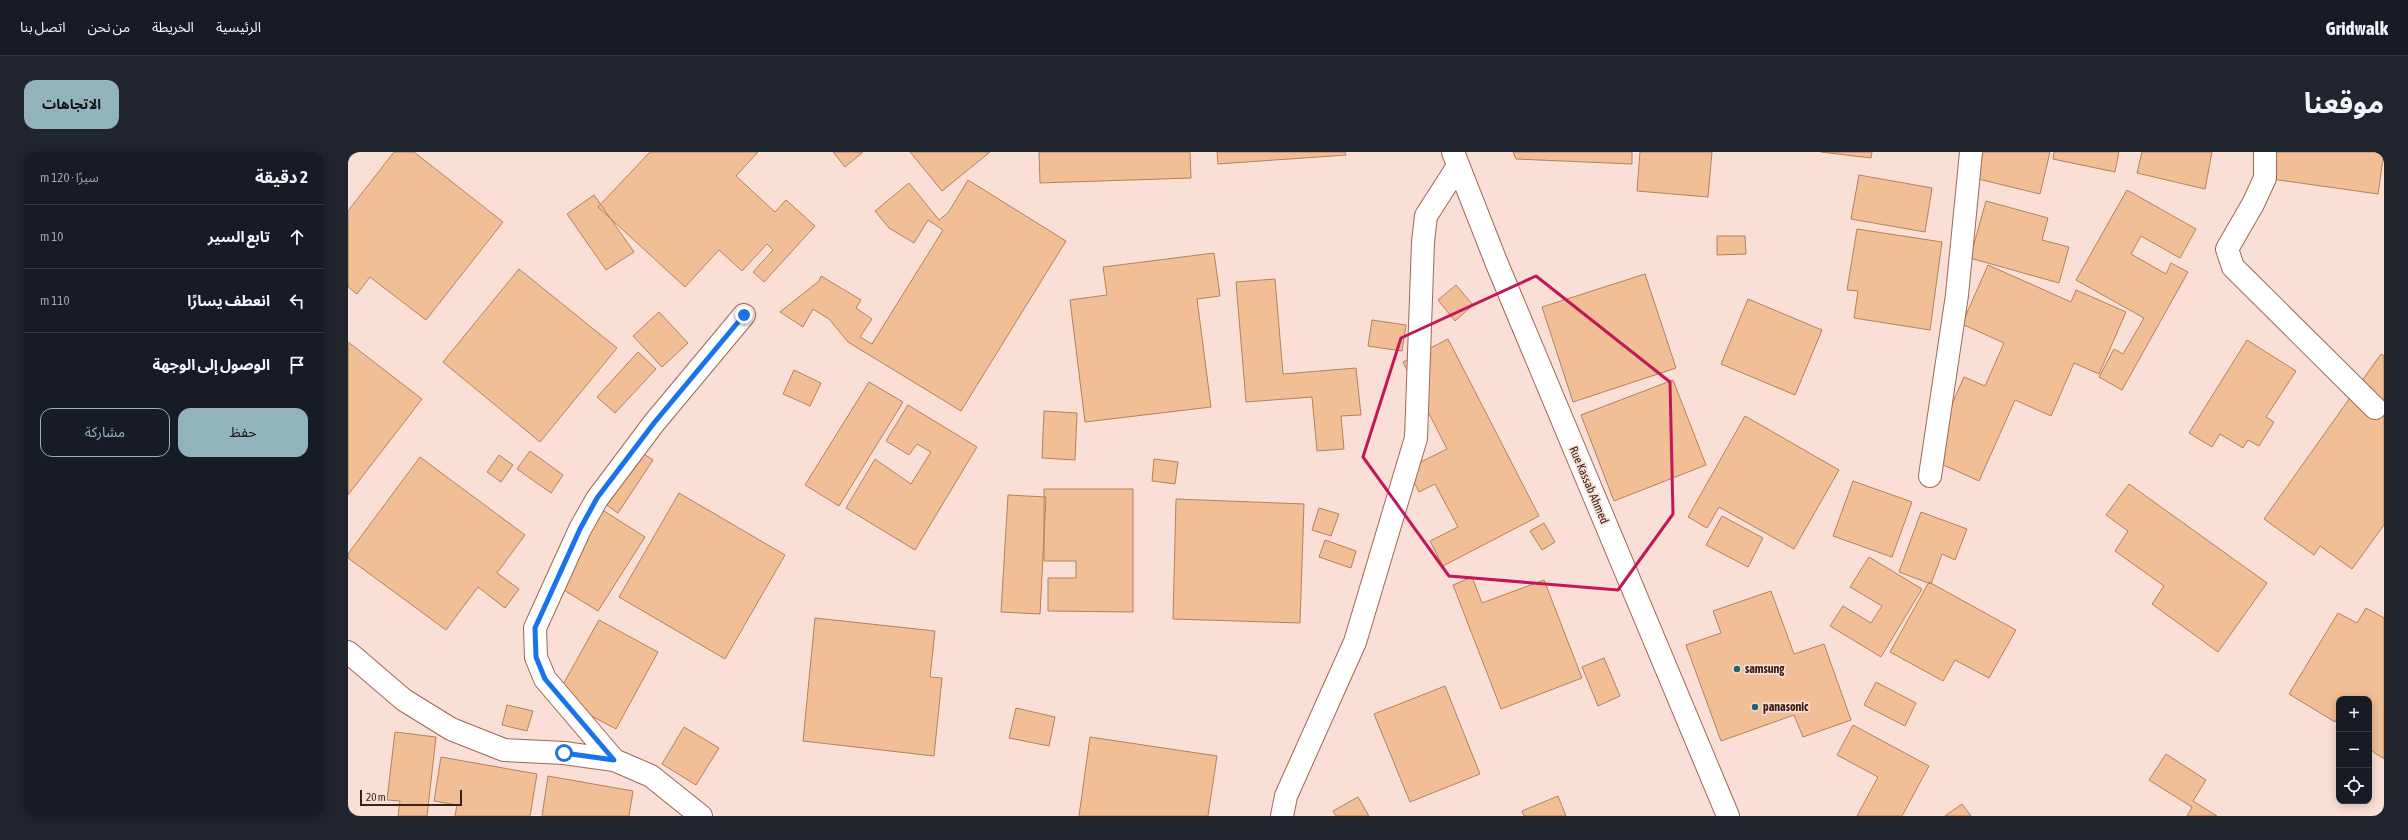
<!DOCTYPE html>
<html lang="ar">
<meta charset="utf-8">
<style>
:root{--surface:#171b24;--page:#20242c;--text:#f1f3f6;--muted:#9ea1a6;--line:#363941;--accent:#92b2bc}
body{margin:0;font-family:"Asap Condensed","Noto Sans Arabic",sans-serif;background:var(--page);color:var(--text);direction:rtl}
.controls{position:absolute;right:12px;bottom:12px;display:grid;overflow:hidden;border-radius:8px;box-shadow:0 2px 10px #0003}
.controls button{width:36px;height:36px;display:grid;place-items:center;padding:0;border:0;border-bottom:1px solid var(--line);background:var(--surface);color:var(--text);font:20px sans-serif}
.scale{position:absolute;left:12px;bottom:10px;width:102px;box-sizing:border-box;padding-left:4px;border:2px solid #392119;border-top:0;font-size:11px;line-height:14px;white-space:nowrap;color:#392119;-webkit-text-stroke:3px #fadfd6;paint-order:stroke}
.stop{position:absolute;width:12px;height:12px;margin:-9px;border:3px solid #1a73e8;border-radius:50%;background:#fff}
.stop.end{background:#1a73e8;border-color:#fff;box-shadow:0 1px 4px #0008}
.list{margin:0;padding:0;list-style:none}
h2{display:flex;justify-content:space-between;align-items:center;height:52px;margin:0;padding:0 16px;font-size:17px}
h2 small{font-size:13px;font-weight:400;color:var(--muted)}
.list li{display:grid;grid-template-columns:26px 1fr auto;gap:12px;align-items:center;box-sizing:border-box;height:64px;padding:0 16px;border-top:1px solid var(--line)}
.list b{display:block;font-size:15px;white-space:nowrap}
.list em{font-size:13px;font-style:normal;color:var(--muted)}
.actions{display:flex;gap:8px;padding:12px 16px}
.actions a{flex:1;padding:9px 0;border:1px solid var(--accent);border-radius:12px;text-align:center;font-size:14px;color:var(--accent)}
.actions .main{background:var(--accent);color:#111}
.icon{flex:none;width:22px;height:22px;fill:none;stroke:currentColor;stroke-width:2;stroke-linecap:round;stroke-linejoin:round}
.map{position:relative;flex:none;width:2036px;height:664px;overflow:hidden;direction:ltr;border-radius:12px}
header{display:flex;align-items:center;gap:24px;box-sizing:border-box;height:56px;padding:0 20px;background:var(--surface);border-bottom:1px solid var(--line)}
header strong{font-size:19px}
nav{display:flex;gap:22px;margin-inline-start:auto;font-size:14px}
.intro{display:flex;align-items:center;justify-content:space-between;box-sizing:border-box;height:96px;padding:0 24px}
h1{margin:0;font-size:28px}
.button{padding:10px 18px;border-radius:12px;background:var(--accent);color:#111;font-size:14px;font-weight:700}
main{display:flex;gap:24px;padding:0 24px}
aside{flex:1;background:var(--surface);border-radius:12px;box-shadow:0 2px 10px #0003}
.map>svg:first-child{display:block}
.building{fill:#f1be96;stroke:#b1825c}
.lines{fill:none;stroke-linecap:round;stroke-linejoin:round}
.minor-casing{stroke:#a06754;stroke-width:24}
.tertiary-casing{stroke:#a06754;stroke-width:24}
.minor{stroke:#fff;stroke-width:22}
.tertiary{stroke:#fff;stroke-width:22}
.route{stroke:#1a73e8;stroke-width:5}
.marked{fill:none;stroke:#c2185b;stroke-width:3;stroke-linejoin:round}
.poi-dot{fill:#1f6375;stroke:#fadfd6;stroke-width:1.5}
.labels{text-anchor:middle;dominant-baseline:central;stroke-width:3.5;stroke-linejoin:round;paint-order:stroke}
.street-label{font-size:12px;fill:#392119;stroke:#fadfd6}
.poi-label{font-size:12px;font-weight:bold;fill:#392119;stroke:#fadfd6;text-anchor:start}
</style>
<header>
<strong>Gridwalk</strong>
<nav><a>الرئيسية</a><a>الخريطة</a><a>من نحن</a><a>اتصل بنا</a></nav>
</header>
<div class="intro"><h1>موقعنا</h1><a class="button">الاتجاهات</a></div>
<main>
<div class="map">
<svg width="2036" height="664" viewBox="0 0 2036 664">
<rect width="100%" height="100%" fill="#fadfd6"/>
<path class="building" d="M46,0H66L155,70L78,168L22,125L9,142L0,135V59Z
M302,0H410L388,24L427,60L438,48L467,74L416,130L405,120L425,98L419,92L394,119L371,98L337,135L250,55Z
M485,0H515L497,15Z
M562,0H642L594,39Z
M691,0H842L843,26L692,31Z
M869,0H997L998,3L870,12Z
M1165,0H1284V12L1168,7Z
M1292,0H1364L1360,45L1289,39Z
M1473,0H1524L1523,6Z
M1624,0H1702L1692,42L1618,24Z
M1706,0H1771L1767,20L1705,7Z
M1794,0H1864L1857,37L1789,21Z
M1921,0H2036L2030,42L1917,26Z
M1511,23L1584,36L1577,80L1503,67Z
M620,28L718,89L613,259L500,190L481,167L465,157L455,175L432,160L471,129L473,124L513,148L508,156L524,167L512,185L524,192L595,78L580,68L566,91L541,76L527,59L561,31L591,68L600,61Z
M1779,38L1848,77L1832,106L1793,84L1783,102L1818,122L1823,111L1840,120L1774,238L1751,225L1766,197L1775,202L1796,166L1728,128Z
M246,43L286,100L258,118L219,62Z
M1638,49L1700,66L1694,88L1721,95L1711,131L1622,106Z
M1509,77L1594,90L1582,178L1506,166L1510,139L1499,138Z
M1369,84H1397L1398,102L1369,103Z
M866,101L872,144L849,147L863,255L737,270L722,148L759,143L755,115Z
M1640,113L1723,150L1728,138L1778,160L1751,222L1726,211L1703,264L1667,248L1631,329L1580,306L1616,225L1637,234L1656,191L1614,172Z
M171,117L269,196L192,290L95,210Z
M1297,122L1328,216L1225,250L1194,155Z
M927,127L935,222L1008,216L1013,263L993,264L996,297L969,299L964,245L898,250L888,130Z
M1108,133L1125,153L1107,169L1090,148Z
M1400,147L1474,178L1447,243L1373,212Z
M311,160L340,191L314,215L285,184Z
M1024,168L1058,173L1054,199L1020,194Z
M1100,187L1191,364L1095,414L1082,389L1110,375L1087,332L1071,340L1059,317L1099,297L1055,210Z
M1899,188L1948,219L1918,265L1926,270L1911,294L1900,288L1895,296L1872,282L1864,295L1841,281Z
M0,190L74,247L0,343Z
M290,200L308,217L267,261L249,245Z
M2033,202L2036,204V373L2004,417L1972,394L1966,403L1916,367Z
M446,218L473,231L462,254L435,242Z
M1325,228L1358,313L1266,349L1233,263Z
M521,230L555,250L491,354L457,333Z
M560,253L629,295L567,398L498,356L527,307L563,332L583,300L569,292L561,303L538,289Z
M696,259L729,261L727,308L694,306Z
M1397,264L1491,318L1446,397L1371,355L1359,376L1340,365Z
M285,295L305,308L270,361L250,347Z
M182,299L215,323L203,341L169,317Z
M151,303L165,313L153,330L139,320Z
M72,305L177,383L149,421L171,437L157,456L130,435L98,478L0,406V402Z
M806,307L830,310L827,332L804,329Z
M1505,329L1564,350L1544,405L1485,384Z
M1781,332L1919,431L1870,500L1804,452L1816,434L1767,399L1780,379L1758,363Z
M696,337H785V460L700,459V426H728V409H696Z
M331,341L437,403L377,507L271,445Z
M660,343L698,345L692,462L653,460Z
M828,347L956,352L952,471L825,467Z
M245,352L297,385L250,459L198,427Z
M971,356L991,362L983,384L964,378Z
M1573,360L1619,377L1607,408L1594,402L1583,432L1551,420Z
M1374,364L1415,386L1400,415L1358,393Z
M1196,371L1207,390L1194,398L1182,379Z
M977,388L1008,399L1003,416L971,405Z
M1521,405L1574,437L1533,505L1482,474L1495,454L1523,471L1534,454L1502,435Z
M1124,425L1134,451L1196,428L1234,526L1153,557L1105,433Z
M1581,430L1668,478L1641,526L1607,508L1595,529L1542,500Z
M1423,439L1446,502L1476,492L1503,568L1455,585L1446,563L1373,589L1338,493L1373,481L1365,459Z
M2018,456L2036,466V607L2021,597V547H1991V563L1987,570L1941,542L1990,461L2009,471Z
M467,466L587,479L582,525L594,526L586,604L455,589Z
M251,468L310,500L268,577L208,545Z
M1256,506L1272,544L1250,554L1234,515Z
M1528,530L1568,551L1557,574L1516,553Z
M1097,534L1132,622L1062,650L1026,562Z
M159,553L185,559L179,579L154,573Z
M668,556L707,565L701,594L661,586Z
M1505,573L1581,614L1554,664H1509L1530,625L1489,603Z
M336,575L371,596L348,633L314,612Z
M47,580L88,585L79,664H50L52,649L39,648Z
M742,585L869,604L860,664H731Z
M1818,602L1858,628L1845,649L1869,664H1839L1844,655L1801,628Z
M93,605L189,622L182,664H107L109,653L86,649Z
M200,624L285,639L281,664H194Z
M1210,644L1218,664H1176L1174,659Z
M1010,645L1021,664H988L985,659Z
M1614,652L1623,664H1597Z"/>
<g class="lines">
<g class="minor-casing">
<path id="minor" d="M1917,0V26L1905,52L1879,97L1885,115L2027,256
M1582,324L1609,143L1623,0
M0,500L56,548L103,577L156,598L216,601L266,608L303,624L353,664
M266,608L197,527L188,505L187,476L232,377L249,347L306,271L396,163
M934,664L938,644L1007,490L1068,286L1075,90L1078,64L1110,14"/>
</g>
<g class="tertiary-casing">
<path id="tertiary" d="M1105,0L1149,112L1380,664"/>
</g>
<use href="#minor" class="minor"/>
<use href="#tertiary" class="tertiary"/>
</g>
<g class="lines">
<path class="route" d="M216,601L266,608L197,527L188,505L187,476L232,377L249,346L306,271L396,163"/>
</g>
<path class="marked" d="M1188,124L1322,230L1325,362L1270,438L1101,424L1015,305L1053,186Z"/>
<g class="poi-dot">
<circle cx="1389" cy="517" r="4"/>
<circle cx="1407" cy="555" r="4"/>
</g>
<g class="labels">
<g class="street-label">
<text transform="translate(1241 333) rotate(67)">Rue Kassab Ahmed</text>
</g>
<g class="poi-label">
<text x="1397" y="517">samsung</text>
<text x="1415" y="555">panasonic</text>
</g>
</g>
</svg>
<div class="controls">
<button>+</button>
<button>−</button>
<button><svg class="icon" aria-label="locate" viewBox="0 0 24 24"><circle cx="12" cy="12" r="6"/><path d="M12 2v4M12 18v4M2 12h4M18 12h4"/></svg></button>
</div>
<div class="scale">20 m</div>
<div class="stop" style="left:216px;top:601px"></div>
<div class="stop end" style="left:396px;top:163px"></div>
</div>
<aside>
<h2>2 دقيقة<small>سيرًا · 120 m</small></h2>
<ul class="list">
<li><svg class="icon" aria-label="ahead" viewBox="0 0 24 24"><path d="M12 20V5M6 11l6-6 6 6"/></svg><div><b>تابع السير</b></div><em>10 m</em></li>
<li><svg class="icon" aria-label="left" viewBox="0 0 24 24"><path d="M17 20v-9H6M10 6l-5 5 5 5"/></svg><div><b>انعطف يسارًا</b></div><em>110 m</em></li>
<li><svg class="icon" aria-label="arrive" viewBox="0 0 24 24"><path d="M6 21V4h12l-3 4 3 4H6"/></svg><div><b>الوصول إلى الوجهة</b></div></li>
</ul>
<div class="actions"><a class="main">حفظ</a><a>مشاركة</a></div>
</aside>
</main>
